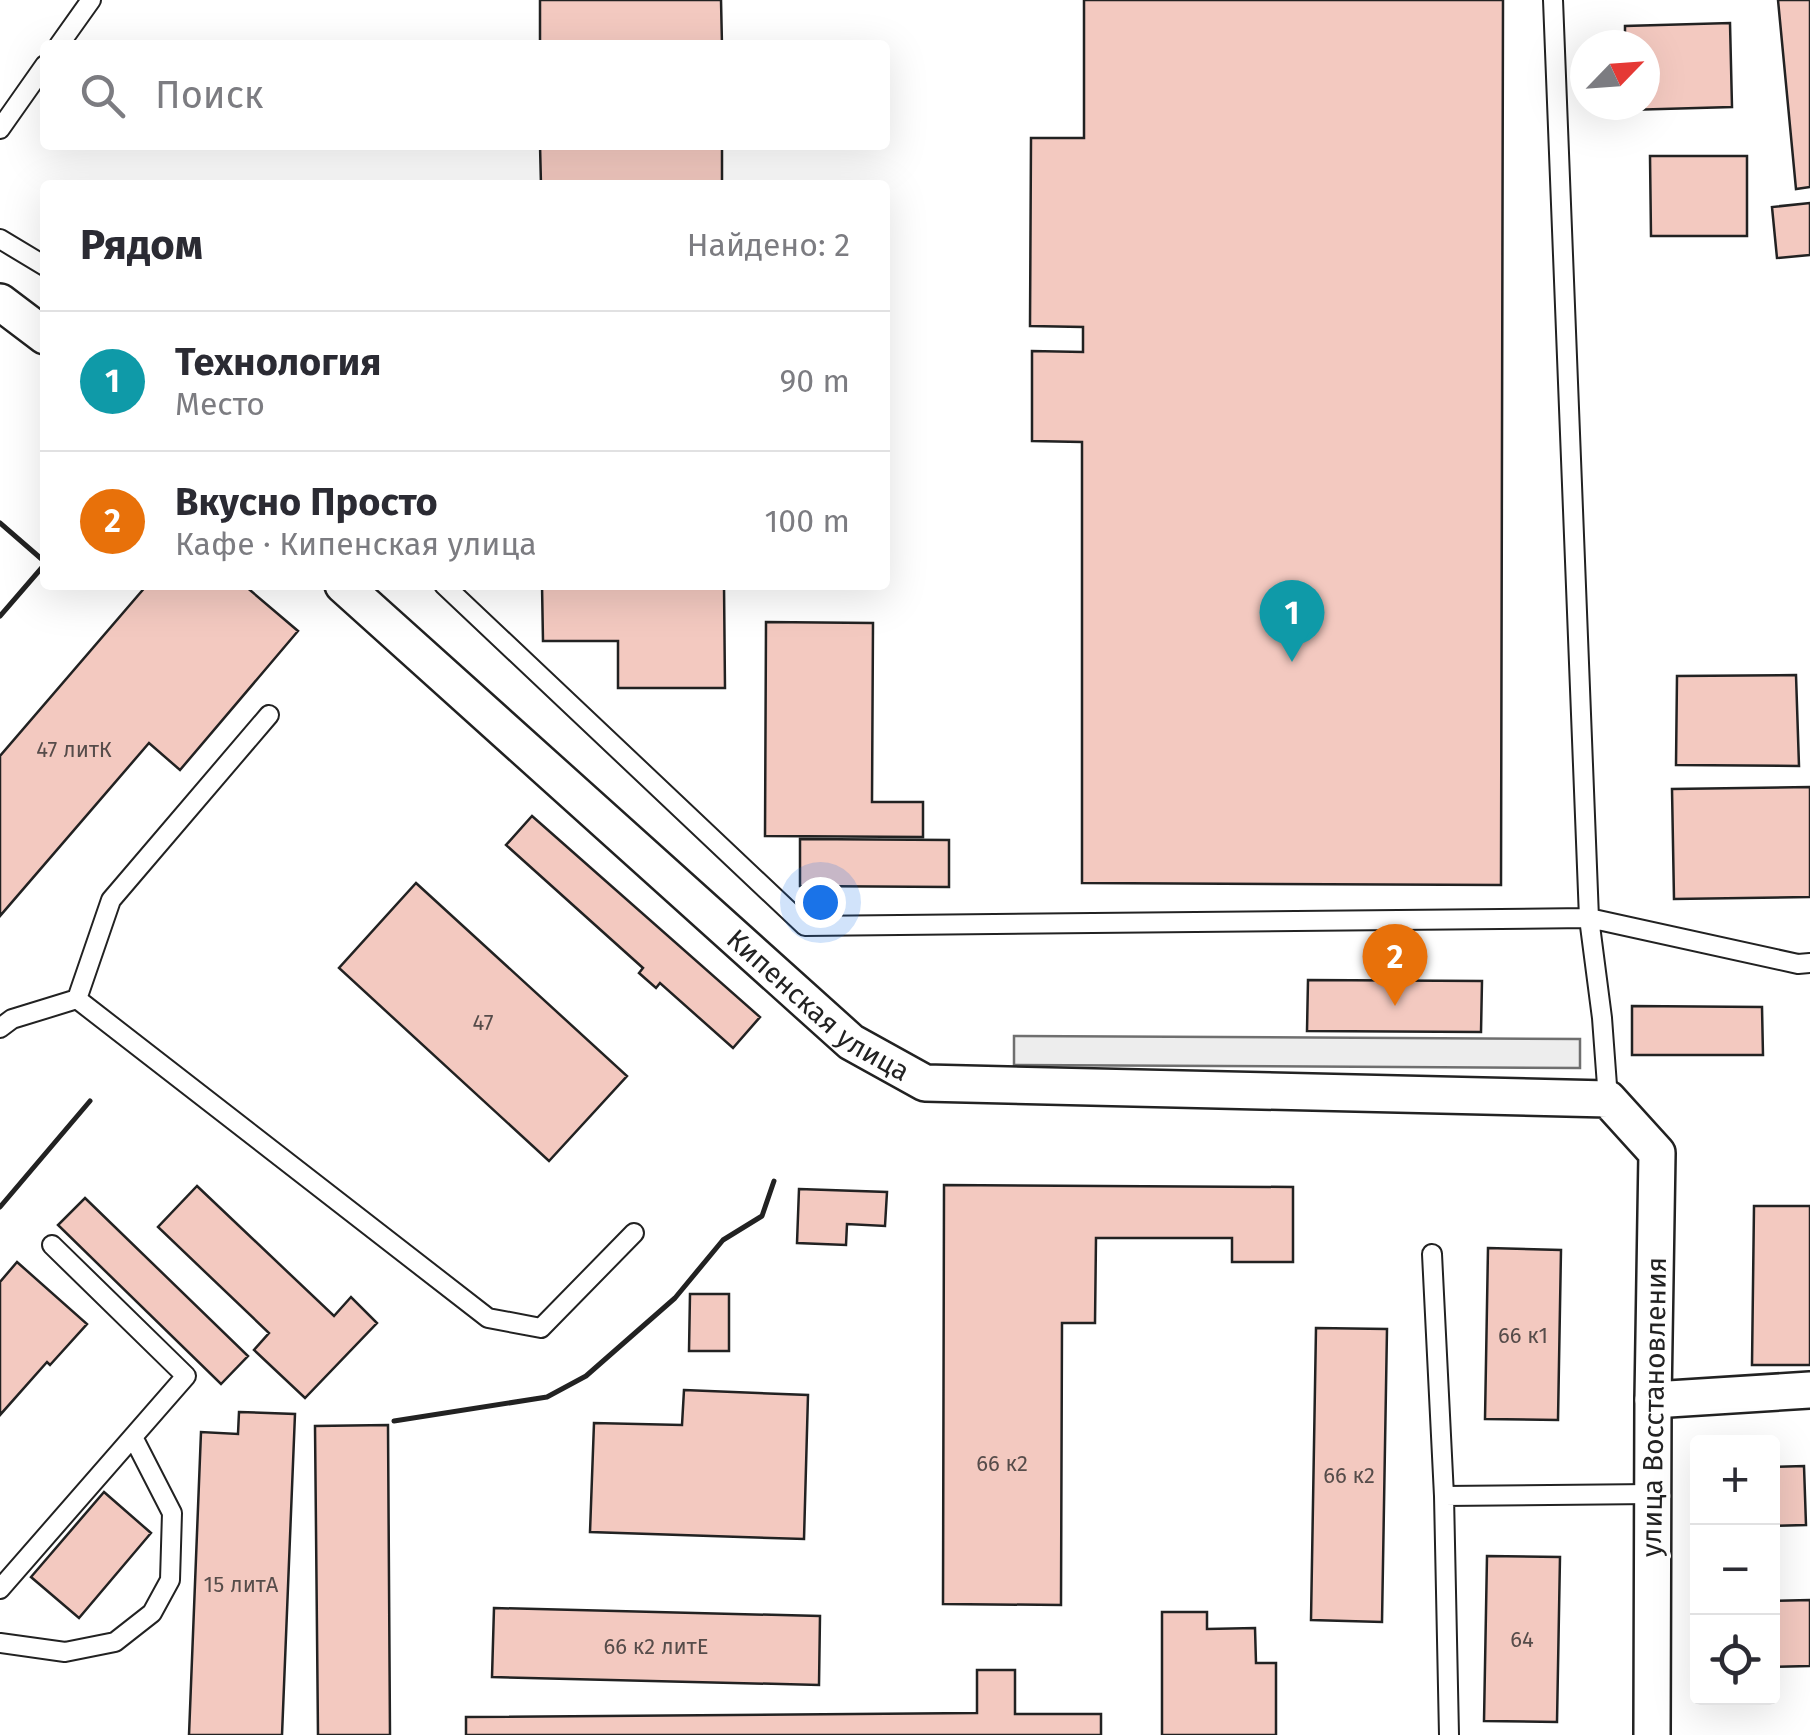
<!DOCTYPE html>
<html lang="ru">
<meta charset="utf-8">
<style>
:root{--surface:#fff;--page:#f7f7f7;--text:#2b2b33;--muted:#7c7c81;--line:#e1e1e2;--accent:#7c3aed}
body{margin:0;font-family:"Fira Sans",sans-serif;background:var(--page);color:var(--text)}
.controls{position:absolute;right:30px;bottom:30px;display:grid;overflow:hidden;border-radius:10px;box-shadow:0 10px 40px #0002}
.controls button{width:90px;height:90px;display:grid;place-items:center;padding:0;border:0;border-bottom:2px solid var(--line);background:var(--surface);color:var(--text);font:50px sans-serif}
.compass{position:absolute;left:1570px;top:30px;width:90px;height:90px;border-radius:50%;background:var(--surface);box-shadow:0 10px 40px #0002;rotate:65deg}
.you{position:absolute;left:820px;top:902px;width:35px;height:35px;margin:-25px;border:8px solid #fff;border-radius:50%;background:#1a73e8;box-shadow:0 0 0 15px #1a73e833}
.badge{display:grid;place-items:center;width:65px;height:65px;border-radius:50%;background:var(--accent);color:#fff;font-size:32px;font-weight:700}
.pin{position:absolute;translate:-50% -82px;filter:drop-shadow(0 2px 5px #0008)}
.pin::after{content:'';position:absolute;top:52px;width:35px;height:30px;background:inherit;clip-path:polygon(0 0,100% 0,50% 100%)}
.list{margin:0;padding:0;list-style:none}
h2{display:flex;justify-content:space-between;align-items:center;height:130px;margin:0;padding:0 40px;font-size:42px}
h2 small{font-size:32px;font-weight:400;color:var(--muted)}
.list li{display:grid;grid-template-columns:65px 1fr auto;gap:30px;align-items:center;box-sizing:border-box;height:140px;padding:0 40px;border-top:2px solid var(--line)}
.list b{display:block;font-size:38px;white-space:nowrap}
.list p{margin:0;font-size:32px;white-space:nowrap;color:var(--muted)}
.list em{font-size:32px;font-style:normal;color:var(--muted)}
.icon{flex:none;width:55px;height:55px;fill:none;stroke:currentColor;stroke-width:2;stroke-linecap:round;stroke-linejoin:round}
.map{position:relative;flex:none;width:1810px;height:1735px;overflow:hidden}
.search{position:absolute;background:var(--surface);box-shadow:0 10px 40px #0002;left:40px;top:40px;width:850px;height:110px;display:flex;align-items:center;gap:25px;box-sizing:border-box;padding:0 35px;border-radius:10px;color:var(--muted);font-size:38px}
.panel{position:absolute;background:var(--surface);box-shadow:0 10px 40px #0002;left:40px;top:180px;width:850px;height:410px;border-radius:10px}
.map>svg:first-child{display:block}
.parking{fill:#ededed;stroke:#6f6f6f;stroke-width:2.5}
.building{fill:#f3c9c0;stroke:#222;stroke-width:2.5}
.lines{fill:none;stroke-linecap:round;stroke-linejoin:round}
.service-casing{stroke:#222;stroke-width:22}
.minor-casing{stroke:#222;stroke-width:40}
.service{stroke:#fff;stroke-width:18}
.minor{stroke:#fff;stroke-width:35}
.wall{stroke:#222;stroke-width:5}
.labels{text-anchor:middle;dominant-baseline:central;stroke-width:8;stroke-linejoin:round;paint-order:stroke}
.number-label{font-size:22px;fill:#564c4a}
.street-label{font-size:28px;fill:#222;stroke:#fff}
</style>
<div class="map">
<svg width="1810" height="1735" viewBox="0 0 1810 1735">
<rect width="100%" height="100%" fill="#fff"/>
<path class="parking" d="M1014,1036L1580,1039V1068L1014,1065Z"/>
<path class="building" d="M540,0H721L722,45H540Z
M1084,0H1503L1501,885L1082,883V442L1032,441V351L1083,352V327L1030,326L1031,138H1084Z
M1778,0H1810V187L1796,189Z
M1730,23L1732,107L1627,110V105H1645V45H1625V26Z
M540,145H722V185H541Z
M1650,156H1747V236H1651Z
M1810,203V255L1777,258L1772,207Z
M147,585H244L298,631L180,770L149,743L0,916V756Z
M542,585H724L725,688H618V641H543Z
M766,622L873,623L872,802H923V837L765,836Z
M1796,675L1799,766L1676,765L1677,676Z
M1810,787V897L1674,899L1672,789Z
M532,816L760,1017L733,1048L660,983L656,988L639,973L643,968L506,845Z
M800,839L949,840V887L800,886Z
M416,883L627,1076L549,1161L339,968Z
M1308,980L1482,981L1481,1032L1307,1031Z
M1632,1006L1762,1007L1763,1055H1632Z
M944,1185L1293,1187V1262H1232V1238H1096L1095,1323H1062L1061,1605L943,1604Z
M197,1186L334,1316L351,1297L377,1323L305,1398L254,1350L269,1333L158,1227Z
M799,1189L887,1192L885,1226L847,1224L846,1245L797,1243Z
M85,1198L248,1356L221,1384L58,1225Z
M1754,1206H1810V1365H1752Z
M1488,1248L1561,1250L1558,1420L1485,1419Z
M17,1262L87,1324L50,1365L47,1362L0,1415V1282Z
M690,1294H729V1351H689Z
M1316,1328L1387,1329L1382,1622L1311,1620Z
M684,1390L808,1395L804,1539L590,1532L594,1423L682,1425Z
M239,1412L295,1414L282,1735H189L201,1432L238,1434Z
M388,1425L390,1735H318L315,1426Z
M1804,1466L1806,1525L1772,1526V1467Z
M104,1492L151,1533L79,1618L31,1577Z
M1487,1556L1560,1557L1557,1722L1484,1721Z
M1810,1600V1666L1772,1667V1601Z
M494,1608L820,1616L819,1685L492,1677Z
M1162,1612H1207V1629L1255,1628L1256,1663H1276V1735H1162Z
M977,1670H1015V1714H1101V1735H466V1717L977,1713Z"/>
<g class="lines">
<g class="service-casing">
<path id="service" d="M1553,0L1589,918L1602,1018L1608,1099
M59,45L91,0
M0,129L45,65
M0,239L45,266
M444,585L805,926L1589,918L1798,964L1810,963
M77,999L111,900L269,715
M0,1028L12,1019L77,999L488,1318L541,1328L634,1233
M1432,1254L1444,1496
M0,1589L186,1376L52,1245
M0,1643L65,1652L115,1642L152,1613L170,1580L172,1513L133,1437
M1449,1735L1444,1496L1652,1494"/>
</g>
<g class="minor-casing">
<g id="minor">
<path d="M0,302L45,336"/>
<path id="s1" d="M343,585L851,1042L925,1083L1608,1099L1657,1153L1653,1400L1652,1735"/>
<path d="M1653,1400L1810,1390"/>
</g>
</g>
<use href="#service" class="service"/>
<use href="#minor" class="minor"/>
<path class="wall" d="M0,523L45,562
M0,616L45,564
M0,1207L90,1101
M394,1421L547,1397L586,1376L675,1298L723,1240L762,1216L774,1181"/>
</g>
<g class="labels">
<g class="number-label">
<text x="74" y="749">47 литК</text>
<text x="483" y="1022">47</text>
<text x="1523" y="1335">66 к1</text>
<text x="1002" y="1463">66 к2</text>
<text x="1349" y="1475">66 к2</text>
<text x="241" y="1584">15 литА</text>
<text x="1522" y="1639">64</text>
<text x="656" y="1646">66 к2 литЕ</text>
</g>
<g class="street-label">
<text stroke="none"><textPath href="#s1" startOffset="635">Кипенская улица</textPath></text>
<text transform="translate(1654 1407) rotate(-89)">улица Восстановления</text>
</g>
</g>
</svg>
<div class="controls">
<button>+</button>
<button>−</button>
<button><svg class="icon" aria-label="locate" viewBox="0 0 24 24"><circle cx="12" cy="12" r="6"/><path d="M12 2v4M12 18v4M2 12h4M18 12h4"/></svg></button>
</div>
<svg class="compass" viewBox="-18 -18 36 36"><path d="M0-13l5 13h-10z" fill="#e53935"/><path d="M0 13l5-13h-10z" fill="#7c7c81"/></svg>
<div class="you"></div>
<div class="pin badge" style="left:1292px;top:662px;background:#0f9aa8">1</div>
<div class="pin badge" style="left:1395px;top:1006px;background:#e8710a">2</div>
<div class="search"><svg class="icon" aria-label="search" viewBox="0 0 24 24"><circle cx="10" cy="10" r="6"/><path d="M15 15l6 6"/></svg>Поиск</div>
<section class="panel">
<h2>Рядом<small>Найдено: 2</small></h2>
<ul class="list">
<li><span class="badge" style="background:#0f9aa8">1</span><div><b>Технология</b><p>Место</p></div><em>90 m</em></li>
<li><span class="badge" style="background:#e8710a">2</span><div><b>Вкусно Просто</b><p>Кафе · Кипенская улица</p></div><em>100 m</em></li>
</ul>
</section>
</div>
